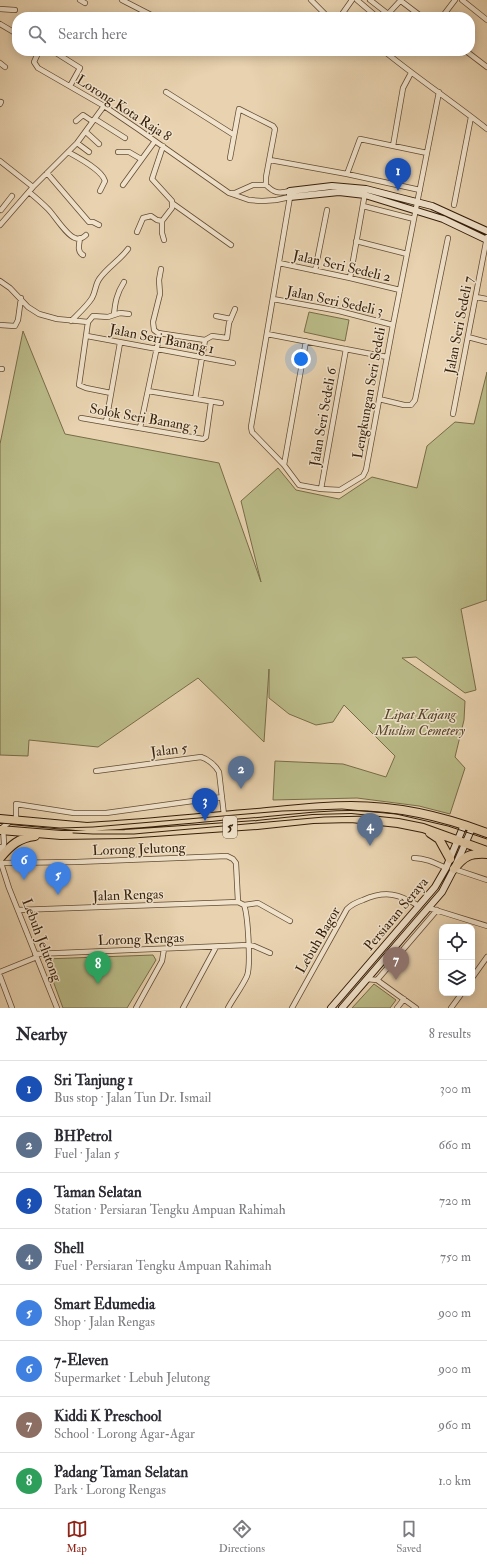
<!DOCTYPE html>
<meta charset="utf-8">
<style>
:root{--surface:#fff;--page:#f2f2f3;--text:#2b2b33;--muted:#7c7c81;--line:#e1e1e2;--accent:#8f2418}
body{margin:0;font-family:"IM FELL Double Pica",serif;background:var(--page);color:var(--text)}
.controls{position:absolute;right:12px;bottom:12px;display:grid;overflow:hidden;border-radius:8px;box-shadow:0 2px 10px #0003}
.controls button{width:36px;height:36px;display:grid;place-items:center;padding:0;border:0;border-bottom:1px solid var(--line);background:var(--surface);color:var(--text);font:20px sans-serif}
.you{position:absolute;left:301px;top:359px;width:14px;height:14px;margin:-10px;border:3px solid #fff;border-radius:50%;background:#1a73e8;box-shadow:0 0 0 6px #1a73e833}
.badge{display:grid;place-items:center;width:26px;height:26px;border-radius:50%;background:var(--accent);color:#fff;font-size:13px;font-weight:700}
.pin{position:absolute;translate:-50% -33px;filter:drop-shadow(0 1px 2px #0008)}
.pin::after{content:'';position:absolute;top:21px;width:14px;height:12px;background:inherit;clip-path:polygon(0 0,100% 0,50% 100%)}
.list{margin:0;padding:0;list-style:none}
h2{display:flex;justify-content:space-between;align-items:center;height:52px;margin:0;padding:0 16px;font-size:17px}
h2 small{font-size:13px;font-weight:400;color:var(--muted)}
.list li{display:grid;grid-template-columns:26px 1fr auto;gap:12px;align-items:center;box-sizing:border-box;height:56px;padding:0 16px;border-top:1px solid var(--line)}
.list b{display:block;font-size:15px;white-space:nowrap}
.list p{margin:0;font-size:13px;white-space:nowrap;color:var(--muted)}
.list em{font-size:13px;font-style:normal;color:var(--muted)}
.icon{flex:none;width:22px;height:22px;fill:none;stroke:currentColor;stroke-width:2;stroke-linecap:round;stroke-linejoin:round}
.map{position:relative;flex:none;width:487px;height:1008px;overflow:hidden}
.search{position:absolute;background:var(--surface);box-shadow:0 2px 10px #0003;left:12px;right:12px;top:12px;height:44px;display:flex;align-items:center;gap:10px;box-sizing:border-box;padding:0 14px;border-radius:16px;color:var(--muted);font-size:15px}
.sheet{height:500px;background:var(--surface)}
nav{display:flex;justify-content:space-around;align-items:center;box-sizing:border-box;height:56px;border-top:1px solid var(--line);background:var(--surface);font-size:11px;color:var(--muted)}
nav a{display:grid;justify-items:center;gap:2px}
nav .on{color:var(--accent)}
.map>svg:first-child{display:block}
.green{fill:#babb88;stroke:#786c49}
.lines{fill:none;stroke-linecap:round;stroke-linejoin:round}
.street-casing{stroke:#624b33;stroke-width:6}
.secondary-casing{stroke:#351e0a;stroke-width:8}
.highway-casing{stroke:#351e0a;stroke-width:10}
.street{stroke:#f0e2cb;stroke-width:4.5}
.secondary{stroke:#f0e2cb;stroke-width:6}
.highway{stroke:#e8d2af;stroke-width:8}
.tram{stroke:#351e0a;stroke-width:1}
.labels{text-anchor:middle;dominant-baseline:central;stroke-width:3;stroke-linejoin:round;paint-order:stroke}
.shield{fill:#f0e2cb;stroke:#6d5944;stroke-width:1}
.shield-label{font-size:13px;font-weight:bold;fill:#351e0a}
.street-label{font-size:14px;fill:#351e0a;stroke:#f0e2cb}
.park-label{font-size:14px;font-style:italic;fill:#56452a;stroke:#f0e2cb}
</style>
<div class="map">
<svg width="487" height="1008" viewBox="0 0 487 1008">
<rect width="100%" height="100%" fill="#e8d2af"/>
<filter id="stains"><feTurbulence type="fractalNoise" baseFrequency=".005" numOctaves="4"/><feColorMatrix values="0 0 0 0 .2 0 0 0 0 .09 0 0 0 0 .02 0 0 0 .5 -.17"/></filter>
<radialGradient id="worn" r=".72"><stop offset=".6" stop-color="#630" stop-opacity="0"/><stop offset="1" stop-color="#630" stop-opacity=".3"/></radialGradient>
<path class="green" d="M309,312L349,320L345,341L304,332Z
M23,331L65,434L219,463L261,582L241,501L278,468L296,490L339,499L372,477L417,488L427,446L455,422L474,424L487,372V600L461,609L476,690L465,693L416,657L402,658L465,701L464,720L455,757L465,768L450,814L419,806L357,798L273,800L275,761L343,764L386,777L395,756L344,705L333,722L316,725L289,714L269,698V669L264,742L198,678L98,747L29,740L28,756L0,755V444Z
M153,955L156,960L127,1008H63L45,959Z
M374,984L396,1000L390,1008H352Z"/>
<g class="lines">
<g class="street-casing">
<path id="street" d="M80,0L85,3
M122,0L155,17
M311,0L328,17
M357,0L377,17
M370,0L388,14L401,0
M462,0L487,20
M401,1L422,17
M0,9L15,10
M340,17L352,0
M442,17L455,0
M0,24L17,34
M39,51L34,62L38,68L104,106L138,129L229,193L249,200L262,201L276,200L290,197L251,427L252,432L284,465L299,485L321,489L340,490L363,476L366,470L393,325L439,92
M53,51L80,68L70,86
M127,51L129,52
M384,51C417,78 453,102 487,129
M466,51L487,67
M0,63L5,67
M166,92L234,135
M0,104L1,102
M95,119L125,138
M76,121L83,115L92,121
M86,132L99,144
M77,143L89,152
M393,146L403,88L411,73
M68,152C79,158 102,170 105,181L100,191
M118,152H129L141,159
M230,158L239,109L273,126L275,129L266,177V185C274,193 279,194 290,191
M270,160L347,174L420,190
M0,161L33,187
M47,173L89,222H93L99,225
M347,174L360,139L427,153
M123,185L155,141
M29,192C35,197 42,203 48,209C55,216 66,235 75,238C80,240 83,238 86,235
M231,193H235L253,185H266
M172,203L231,245
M454,205L471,117
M363,206L414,219
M1,210L12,196
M162,221V233L164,240
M0,225L33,187L77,143L104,106
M137,232L143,218L151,216L157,220L162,221L172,208V201L152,179L163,146
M80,238C79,245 77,252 83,255
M356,241L407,254
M279,263L350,278L400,290
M161,269L159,280L160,294L153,322L154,330L158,333L205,340
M315,271L327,210
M350,278L365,193
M0,281L10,288L28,307L39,314L57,319L88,322
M476,297L487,299
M273,299L339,311L393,325
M114,315C115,302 117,293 124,282
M216,316L231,319
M71,321C78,314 87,306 92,298C96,291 95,284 100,278C108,267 120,260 128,249
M88,322L79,385L86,388L111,393
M88,322L93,316L108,317L120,313L129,314
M0,325L15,326L18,320L21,298
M267,334L387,357
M87,336L233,363
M468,337L487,342
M0,369H2
M148,391L221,403
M195,399L205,340L212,336L227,338L229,323L235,309
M379,399L404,405H411L415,400L448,238
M453,414L487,237
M81,418L203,439L206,437L211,402
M106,422L120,343
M140,428L160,333
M284,465L306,341
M321,489L346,349
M96,771L201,757C208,759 216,766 219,772L224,815
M16,821V804L74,813H106L222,797
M0,847L1,863L9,888L57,1008
M2,851L4,844L3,827L11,821
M414,858C425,858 435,863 446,868
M1,863L76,862L227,856L233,859L236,863L238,902
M454,869L487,880
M244,905L258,903L290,921
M429,908L487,926
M18,910L238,902L244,905C248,915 251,966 247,976C242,987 234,997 228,1008
M35,954L248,945L254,946L270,953
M0,972L37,957
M0,976L12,1008
M472,978L487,957
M367,979L377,980L416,1008
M377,980L437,910
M136,1008L162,961L164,949
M183,1008L216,947
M292,1008L347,909C352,904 357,902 363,900C386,890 399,894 419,906
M397,1008L404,999
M451,1008L462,993"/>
</g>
<g class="secondary-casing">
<path id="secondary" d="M487,231L432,206L366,189L332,186L290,191V197L339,192L365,195L443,219L487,240
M331,1008L435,887L446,868L464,825
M342,1008L442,892L454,869L472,828"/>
</g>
<g class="highway-casing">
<path id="highway" d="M0,819L87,827L102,826C154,823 205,817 257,813C288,810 319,806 351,806C396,806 445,817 487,833
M0,830L61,835L125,834L257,825L313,819L351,818L398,823L423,828L487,851
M430,833L439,839L450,859
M0,856L1,857C11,845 19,838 35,836
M454,869C464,856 470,853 487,854"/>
</g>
<use href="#street" class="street"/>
<use href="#secondary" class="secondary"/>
<use href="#highway" class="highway"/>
<path class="tram" d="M0,823L60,828L93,827L282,811L342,809L396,814L448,826L487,839
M73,833L93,834H134L324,817L371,816"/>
</g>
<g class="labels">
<rect class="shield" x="223" y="816" width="14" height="22" rx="3"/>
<g class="shield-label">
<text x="230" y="827">5</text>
</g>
<g class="street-label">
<text transform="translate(124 108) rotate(33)">Lorong Kota Raja 8</text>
<text transform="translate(342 266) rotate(13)">Jalan Seri Sedeli 2</text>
<text transform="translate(335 301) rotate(12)">Jalan Seri Sedeli 3</text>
<text transform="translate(459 325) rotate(-79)">Jalan Seri Sedeli 7</text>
<text transform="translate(162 339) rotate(11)">Jalan Seri Banang 1</text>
<text transform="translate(369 393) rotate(-80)">Lengkungan Seri Sedeli</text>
<text transform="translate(323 417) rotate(-80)">Jalan Seri Sedeli 6</text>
<text transform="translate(144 418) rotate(10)">Solok Seri Banang 3</text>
<text transform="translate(169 750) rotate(-7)">Jalan 5</text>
<text transform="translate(139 849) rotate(-2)">Lorong Jelutong</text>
<text transform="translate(128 895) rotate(-2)">Jalan Rengas</text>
<text transform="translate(396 914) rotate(-50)">Persiaran Seraya</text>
<text transform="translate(141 939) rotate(-2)">Lorong Rengas</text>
<text transform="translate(42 940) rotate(69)">Lebuh Jelutong</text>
<text transform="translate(318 940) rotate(-60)">Lebuh Bagor</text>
</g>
<g class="park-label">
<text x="420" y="714">Lipat Kajang<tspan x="420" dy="16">Muslim Cemetery</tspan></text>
</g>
</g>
<rect width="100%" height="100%" filter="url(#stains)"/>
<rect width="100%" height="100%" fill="url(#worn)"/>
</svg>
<div class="controls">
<button><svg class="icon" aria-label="locate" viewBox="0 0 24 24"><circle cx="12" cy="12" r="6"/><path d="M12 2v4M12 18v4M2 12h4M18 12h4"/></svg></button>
<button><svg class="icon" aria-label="layers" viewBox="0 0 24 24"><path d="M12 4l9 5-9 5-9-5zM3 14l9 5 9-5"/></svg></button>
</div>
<div class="you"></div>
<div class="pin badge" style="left:398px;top:191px;background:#1a4fb4">1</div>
<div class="pin badge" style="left:241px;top:789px;background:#5c6f8a">2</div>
<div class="pin badge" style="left:205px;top:821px;background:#1a4fb4">3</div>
<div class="pin badge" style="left:370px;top:846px;background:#5c6f8a">4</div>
<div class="pin badge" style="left:58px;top:895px;background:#3f7fe0">5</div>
<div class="pin badge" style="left:24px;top:880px;background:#3f7fe0">6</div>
<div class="pin badge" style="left:396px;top:980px;background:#8d6e63">7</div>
<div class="pin badge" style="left:98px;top:984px;background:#2e9e5b">8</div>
<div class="search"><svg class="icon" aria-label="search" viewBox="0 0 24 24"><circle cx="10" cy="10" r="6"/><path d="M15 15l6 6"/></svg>Search here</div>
</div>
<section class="sheet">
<h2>Nearby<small>8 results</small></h2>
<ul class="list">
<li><span class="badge" style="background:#1a4fb4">1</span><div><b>Sri Tanjung 1</b><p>Bus stop · Jalan Tun Dr. Ismail</p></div><em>300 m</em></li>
<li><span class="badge" style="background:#5c6f8a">2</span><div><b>BHPetrol</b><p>Fuel · Jalan 5</p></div><em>660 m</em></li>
<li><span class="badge" style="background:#1a4fb4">3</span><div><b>Taman Selatan</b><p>Station · Persiaran Tengku Ampuan Rahimah</p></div><em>720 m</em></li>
<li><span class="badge" style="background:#5c6f8a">4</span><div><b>Shell</b><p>Fuel · Persiaran Tengku Ampuan Rahimah</p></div><em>750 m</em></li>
<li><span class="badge" style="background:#3f7fe0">5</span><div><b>Smart Edumedia</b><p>Shop · Jalan Rengas</p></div><em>900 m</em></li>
<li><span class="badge" style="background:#3f7fe0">6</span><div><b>7-Eleven</b><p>Supermarket · Lebuh Jelutong</p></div><em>900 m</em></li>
<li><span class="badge" style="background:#8d6e63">7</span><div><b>Kiddi K Preschool</b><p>School · Lorong Agar-Agar</p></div><em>960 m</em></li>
<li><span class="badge" style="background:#2e9e5b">8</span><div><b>Padang Taman Selatan</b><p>Park · Lorong Rengas</p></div><em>1.0 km</em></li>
</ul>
</section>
<nav>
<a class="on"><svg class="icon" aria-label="map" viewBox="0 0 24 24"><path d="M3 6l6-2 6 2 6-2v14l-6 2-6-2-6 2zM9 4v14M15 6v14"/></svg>Map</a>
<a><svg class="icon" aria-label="directions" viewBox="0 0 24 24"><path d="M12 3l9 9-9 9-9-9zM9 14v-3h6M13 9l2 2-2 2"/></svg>Directions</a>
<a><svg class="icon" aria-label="saved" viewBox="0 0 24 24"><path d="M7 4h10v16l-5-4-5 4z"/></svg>Saved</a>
</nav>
